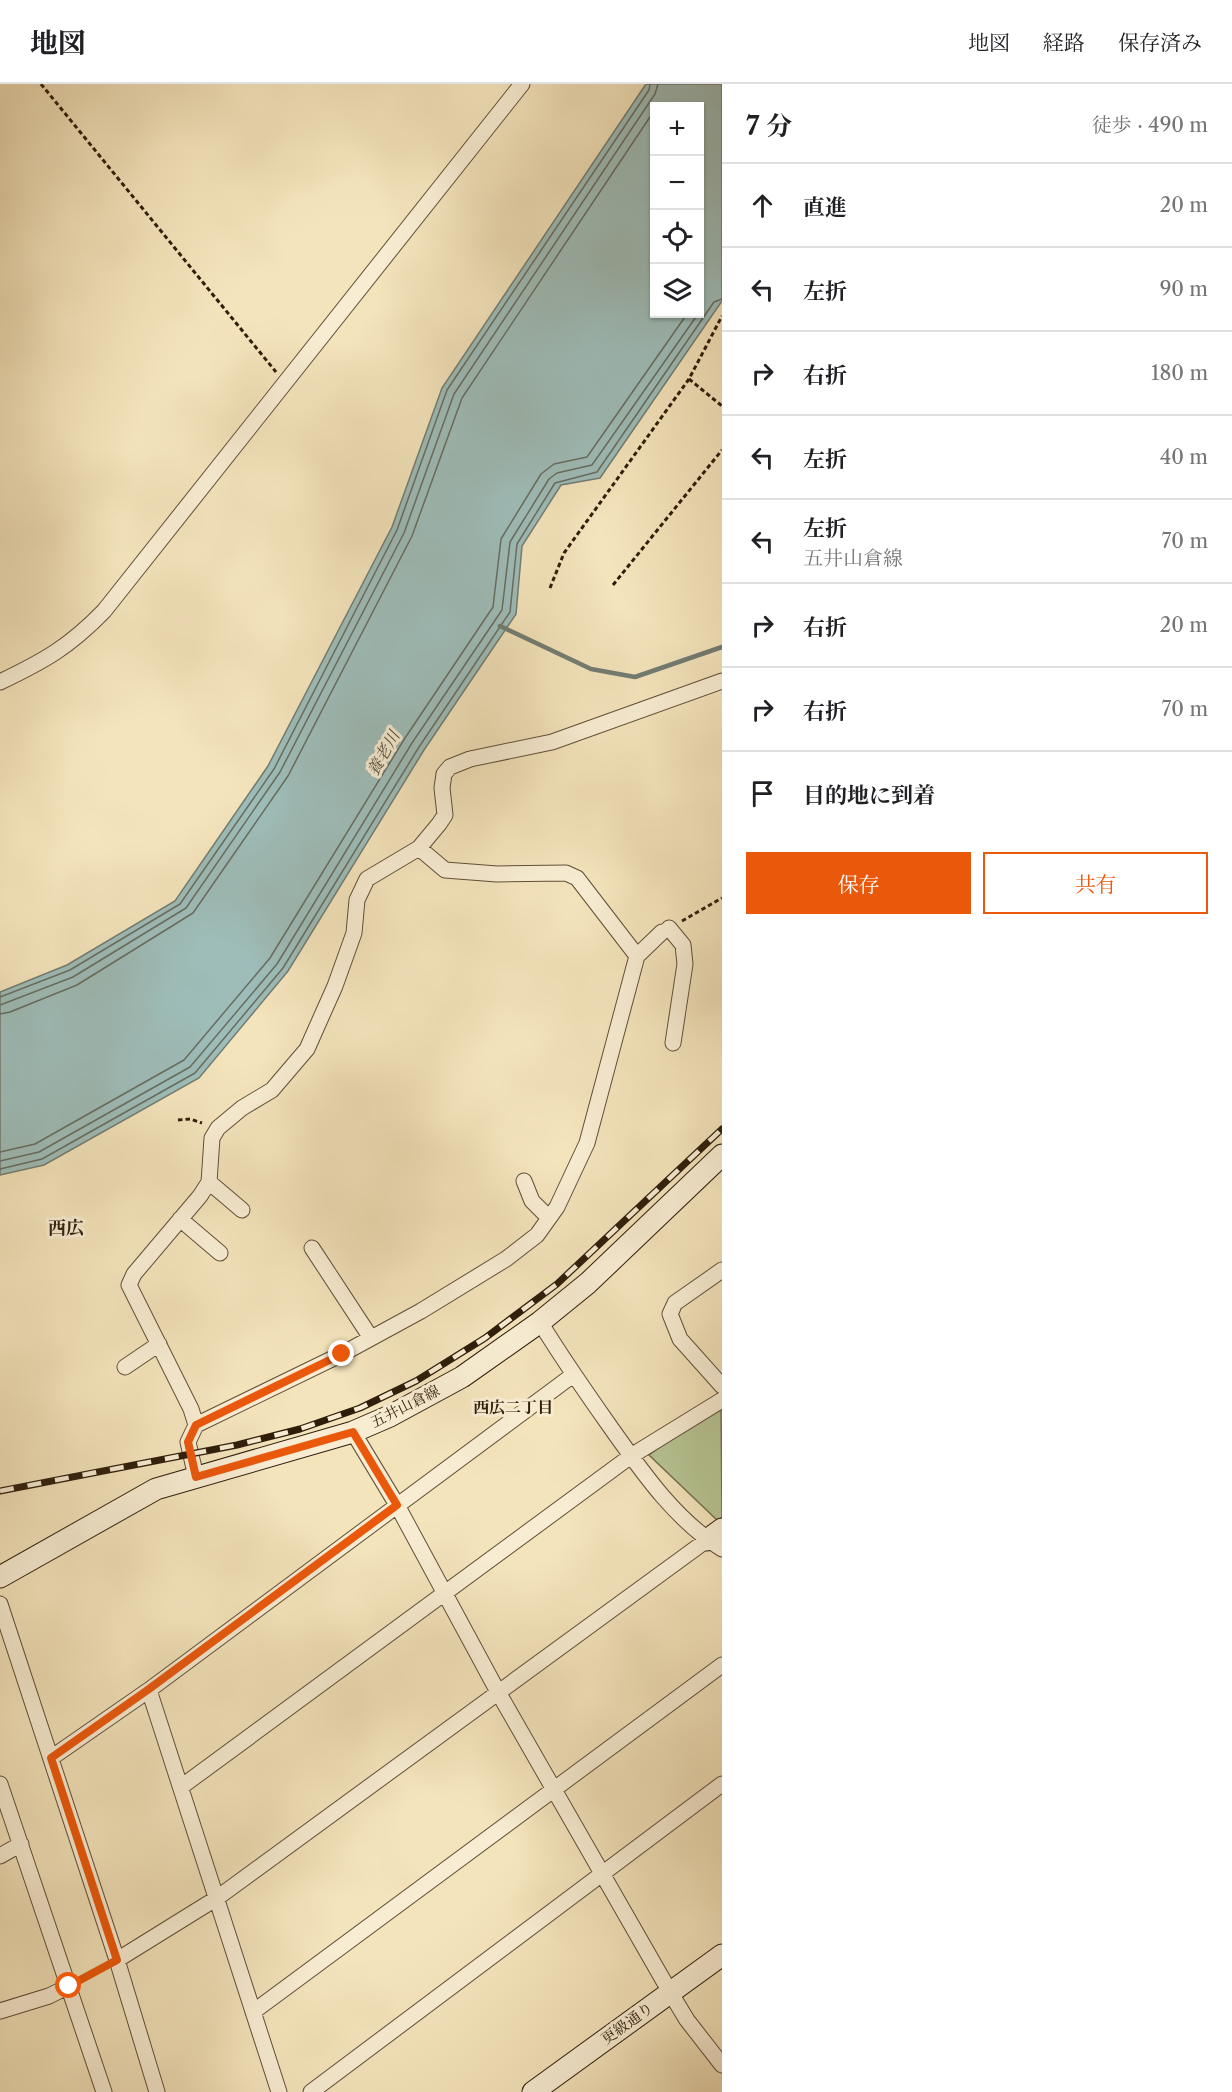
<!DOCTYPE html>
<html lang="ja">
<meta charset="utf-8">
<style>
:root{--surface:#fff;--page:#f6f6f6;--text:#202124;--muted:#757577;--line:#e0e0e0;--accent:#ea580c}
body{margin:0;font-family:"Libre Caslon Text","Noto Serif JP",serif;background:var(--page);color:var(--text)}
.controls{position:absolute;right:18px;top:18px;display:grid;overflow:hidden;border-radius:0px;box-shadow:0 2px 4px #0004}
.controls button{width:54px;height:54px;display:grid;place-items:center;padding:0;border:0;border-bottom:2px solid var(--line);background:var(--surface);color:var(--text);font:30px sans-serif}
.stop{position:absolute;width:18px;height:18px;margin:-14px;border:4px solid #ea580c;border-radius:50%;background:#fff}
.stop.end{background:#ea580c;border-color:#fff;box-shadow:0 2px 6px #0008}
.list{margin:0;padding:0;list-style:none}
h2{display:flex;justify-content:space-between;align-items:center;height:78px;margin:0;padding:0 24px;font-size:26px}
h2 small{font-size:20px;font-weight:400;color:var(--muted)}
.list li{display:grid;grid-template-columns:39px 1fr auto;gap:18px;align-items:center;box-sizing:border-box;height:84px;padding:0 24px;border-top:2px solid var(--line)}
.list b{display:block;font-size:22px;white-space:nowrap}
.list p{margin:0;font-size:20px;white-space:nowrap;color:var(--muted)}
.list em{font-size:20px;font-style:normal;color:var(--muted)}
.actions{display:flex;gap:12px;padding:18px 24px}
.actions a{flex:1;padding:14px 0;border:2px solid var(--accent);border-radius:0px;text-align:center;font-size:21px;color:var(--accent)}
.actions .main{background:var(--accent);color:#fff}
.icon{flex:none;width:33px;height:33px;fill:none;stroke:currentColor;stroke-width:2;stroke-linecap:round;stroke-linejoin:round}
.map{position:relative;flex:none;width:722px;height:2008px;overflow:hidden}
header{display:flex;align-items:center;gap:36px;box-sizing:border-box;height:84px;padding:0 30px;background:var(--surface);border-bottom:2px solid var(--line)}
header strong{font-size:28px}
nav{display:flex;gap:33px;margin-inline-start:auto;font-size:21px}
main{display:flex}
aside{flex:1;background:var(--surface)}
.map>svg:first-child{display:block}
.green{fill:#b7c594;stroke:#737150;stroke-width:1.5}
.water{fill:#9ebdb9;stroke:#727d73;stroke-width:1.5;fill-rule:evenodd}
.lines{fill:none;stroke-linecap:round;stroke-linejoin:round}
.shore{stroke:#666d62;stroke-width:1.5}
.stream{stroke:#727d73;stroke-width:4.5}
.street-casing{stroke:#604f37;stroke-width:17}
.secondary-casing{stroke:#2f1d0b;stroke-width:23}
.path{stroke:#2f1d0b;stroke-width:3;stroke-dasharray:4.5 3;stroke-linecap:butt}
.street{stroke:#f8edd3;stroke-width:15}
.secondary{stroke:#f8edd3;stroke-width:21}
.rail-casing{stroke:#2f1d0b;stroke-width:7}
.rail{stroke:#f8edd3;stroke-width:4.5;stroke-dasharray:14;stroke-linecap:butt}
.route{stroke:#ea580c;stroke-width:8}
.labels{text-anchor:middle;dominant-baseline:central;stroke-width:6;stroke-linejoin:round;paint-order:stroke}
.street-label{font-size:15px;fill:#2f1d0b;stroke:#f8edd3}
.water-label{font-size:16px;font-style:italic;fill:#504d3f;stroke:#f8edd3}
.neighbourhood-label{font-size:16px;font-weight:bold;fill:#2f1d0b;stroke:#f8edd3}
.quarter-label{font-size:18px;font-weight:bold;fill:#2f1d0b;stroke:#f8edd3}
</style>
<header>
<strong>地図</strong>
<nav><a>地図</a><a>経路</a><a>保存済み</a></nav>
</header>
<main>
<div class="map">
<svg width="722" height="2008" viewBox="0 0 722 2008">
<rect width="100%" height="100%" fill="#f4e4bc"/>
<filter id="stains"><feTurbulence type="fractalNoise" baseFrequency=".00333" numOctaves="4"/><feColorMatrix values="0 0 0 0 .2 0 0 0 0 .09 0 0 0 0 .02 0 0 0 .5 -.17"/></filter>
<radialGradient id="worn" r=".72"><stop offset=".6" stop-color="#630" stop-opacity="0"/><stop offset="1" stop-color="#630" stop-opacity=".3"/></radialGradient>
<path class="green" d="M721,1318L722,1433L718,1437L649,1371Z"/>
<path class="water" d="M646,0H722V217L600,394L561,401L522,462L516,530L424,666L288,887L199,994L44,1081L0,1091V908L67,881L175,817L268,682L392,443L442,304ZM654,22H700V230H654Z"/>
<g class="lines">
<path class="shore" d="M0,913L70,886L180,820L274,685L397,446L447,306L649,6L650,0
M0,921L73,893L186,824L280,688L404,449L454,310L655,10L658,0
M0,930L10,928L77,901L193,829L288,692L412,452L462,314L654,27
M0,1068L35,1060L184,976L270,874L405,654L493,523L501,455L541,390L554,380L587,373L687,230
M0,1077L39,1068L190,983L277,880L412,659L502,526L510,458L549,395L557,389L592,381L698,230
M0,1085L42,1075L195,989L283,884L419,663L510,528L517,460L555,399L597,388L714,218L722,215"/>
<path class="stream" d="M500,542L591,585L635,593L722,563"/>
<g class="street-casing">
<path id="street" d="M0,598C44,577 69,563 104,527L522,0
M419,764L445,786L497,790L566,789L577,794L637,872
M669,844L683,861L685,880L673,959
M524,1097L532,1117L549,1134
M209,1098L242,1126
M180,1135L220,1169
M312,1164L371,1254
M722,1186L675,1219L670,1230L680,1255L722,1302
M540,1238C562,1274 585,1307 609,1341C641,1386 674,1435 722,1465
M125,1283L159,1260
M196,1341L342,1270L421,1227L506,1175L537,1151L557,1123L587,1059L637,872L662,848
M353,1348L397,1421L498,1608L670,1908L687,1936L722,1981
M196,1393L188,1358L196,1341L191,1325L129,1201L134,1190L200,1112L209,1098L212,1054L218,1044L242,1024L272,1006L307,965L335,902L354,849L357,816L367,795L419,764L439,740L445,731L442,704L444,690L450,683L470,675L552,658L722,597
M0,1520L117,1876L157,2008
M149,1606L279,2008
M51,1674L149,1606L573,1291
M0,1700L104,2008
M181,1703L631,1372L722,1316
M0,1772L21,1760
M117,1876L217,1814L707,1456
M0,1927L49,1912L69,1902
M253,1928L722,1581
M311,2008L722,1700"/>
</g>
<g class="secondary-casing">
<path id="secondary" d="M707,1456L722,1445
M0,1493L156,1405L353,1348L390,1332L462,1293L540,1238L588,1199L722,1071
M533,2008L722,1871"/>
</g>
<path class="path" d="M41,0L276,288
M689,295L722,322
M613,501L722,366
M550,504L564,469L689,295L722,232
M682,837L722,814
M178,1036L190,1035L202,1039
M82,1896L105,1883"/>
<use href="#street" class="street"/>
<use href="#secondary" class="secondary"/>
<g class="rail-casing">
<path id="rail" d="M0,1407L237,1361L300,1345L360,1324L416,1297L485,1254L557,1200L722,1045"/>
</g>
<use href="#rail" class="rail"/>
</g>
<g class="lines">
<path class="route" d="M69,1902L117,1876L51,1674L149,1605L397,1421L353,1348L196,1393L188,1358L196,1341L342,1270"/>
</g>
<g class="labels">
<g class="street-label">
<text transform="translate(405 1322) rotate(-27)">五井山倉線</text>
<text transform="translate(627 1939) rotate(-36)">更級通り</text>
</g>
<g class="water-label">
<text transform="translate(383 669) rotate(-61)">養老川</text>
</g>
<g class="neighbourhood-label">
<text x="513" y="1323">西広二丁目</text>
</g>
<g class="quarter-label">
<text x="66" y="1144">西広</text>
</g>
</g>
<rect width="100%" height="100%" filter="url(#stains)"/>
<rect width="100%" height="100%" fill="url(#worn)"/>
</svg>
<div class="controls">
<button>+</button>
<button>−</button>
<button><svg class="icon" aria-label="locate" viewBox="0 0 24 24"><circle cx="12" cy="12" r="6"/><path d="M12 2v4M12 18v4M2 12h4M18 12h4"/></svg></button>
<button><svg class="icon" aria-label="layers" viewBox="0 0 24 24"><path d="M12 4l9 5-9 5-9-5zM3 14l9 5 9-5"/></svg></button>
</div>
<div class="stop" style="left:69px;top:1902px"></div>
<div class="stop end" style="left:342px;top:1270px"></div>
</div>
<aside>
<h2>7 分<small>徒歩 · 490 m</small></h2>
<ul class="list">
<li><svg class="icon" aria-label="ahead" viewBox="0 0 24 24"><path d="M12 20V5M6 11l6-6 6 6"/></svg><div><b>直進</b></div><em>20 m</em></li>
<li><svg class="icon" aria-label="left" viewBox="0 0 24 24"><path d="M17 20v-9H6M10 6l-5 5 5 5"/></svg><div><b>左折</b></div><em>90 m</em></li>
<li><svg class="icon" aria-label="right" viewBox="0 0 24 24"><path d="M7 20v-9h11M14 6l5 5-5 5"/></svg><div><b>右折</b></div><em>180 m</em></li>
<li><svg class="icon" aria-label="left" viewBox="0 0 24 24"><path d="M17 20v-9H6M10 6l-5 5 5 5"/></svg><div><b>左折</b></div><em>40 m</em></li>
<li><svg class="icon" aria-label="left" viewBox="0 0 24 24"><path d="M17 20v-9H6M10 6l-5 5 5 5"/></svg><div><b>左折</b><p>五井山倉線</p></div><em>70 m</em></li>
<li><svg class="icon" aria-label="right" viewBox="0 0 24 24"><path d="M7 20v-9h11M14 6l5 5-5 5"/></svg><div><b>右折</b></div><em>20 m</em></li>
<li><svg class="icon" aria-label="right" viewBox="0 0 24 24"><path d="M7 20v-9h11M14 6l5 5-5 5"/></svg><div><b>右折</b></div><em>70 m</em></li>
<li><svg class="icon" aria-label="arrive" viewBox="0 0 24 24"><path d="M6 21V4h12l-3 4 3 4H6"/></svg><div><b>目的地に到着</b></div></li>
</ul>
<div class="actions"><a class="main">保存</a><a>共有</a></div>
</aside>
</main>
